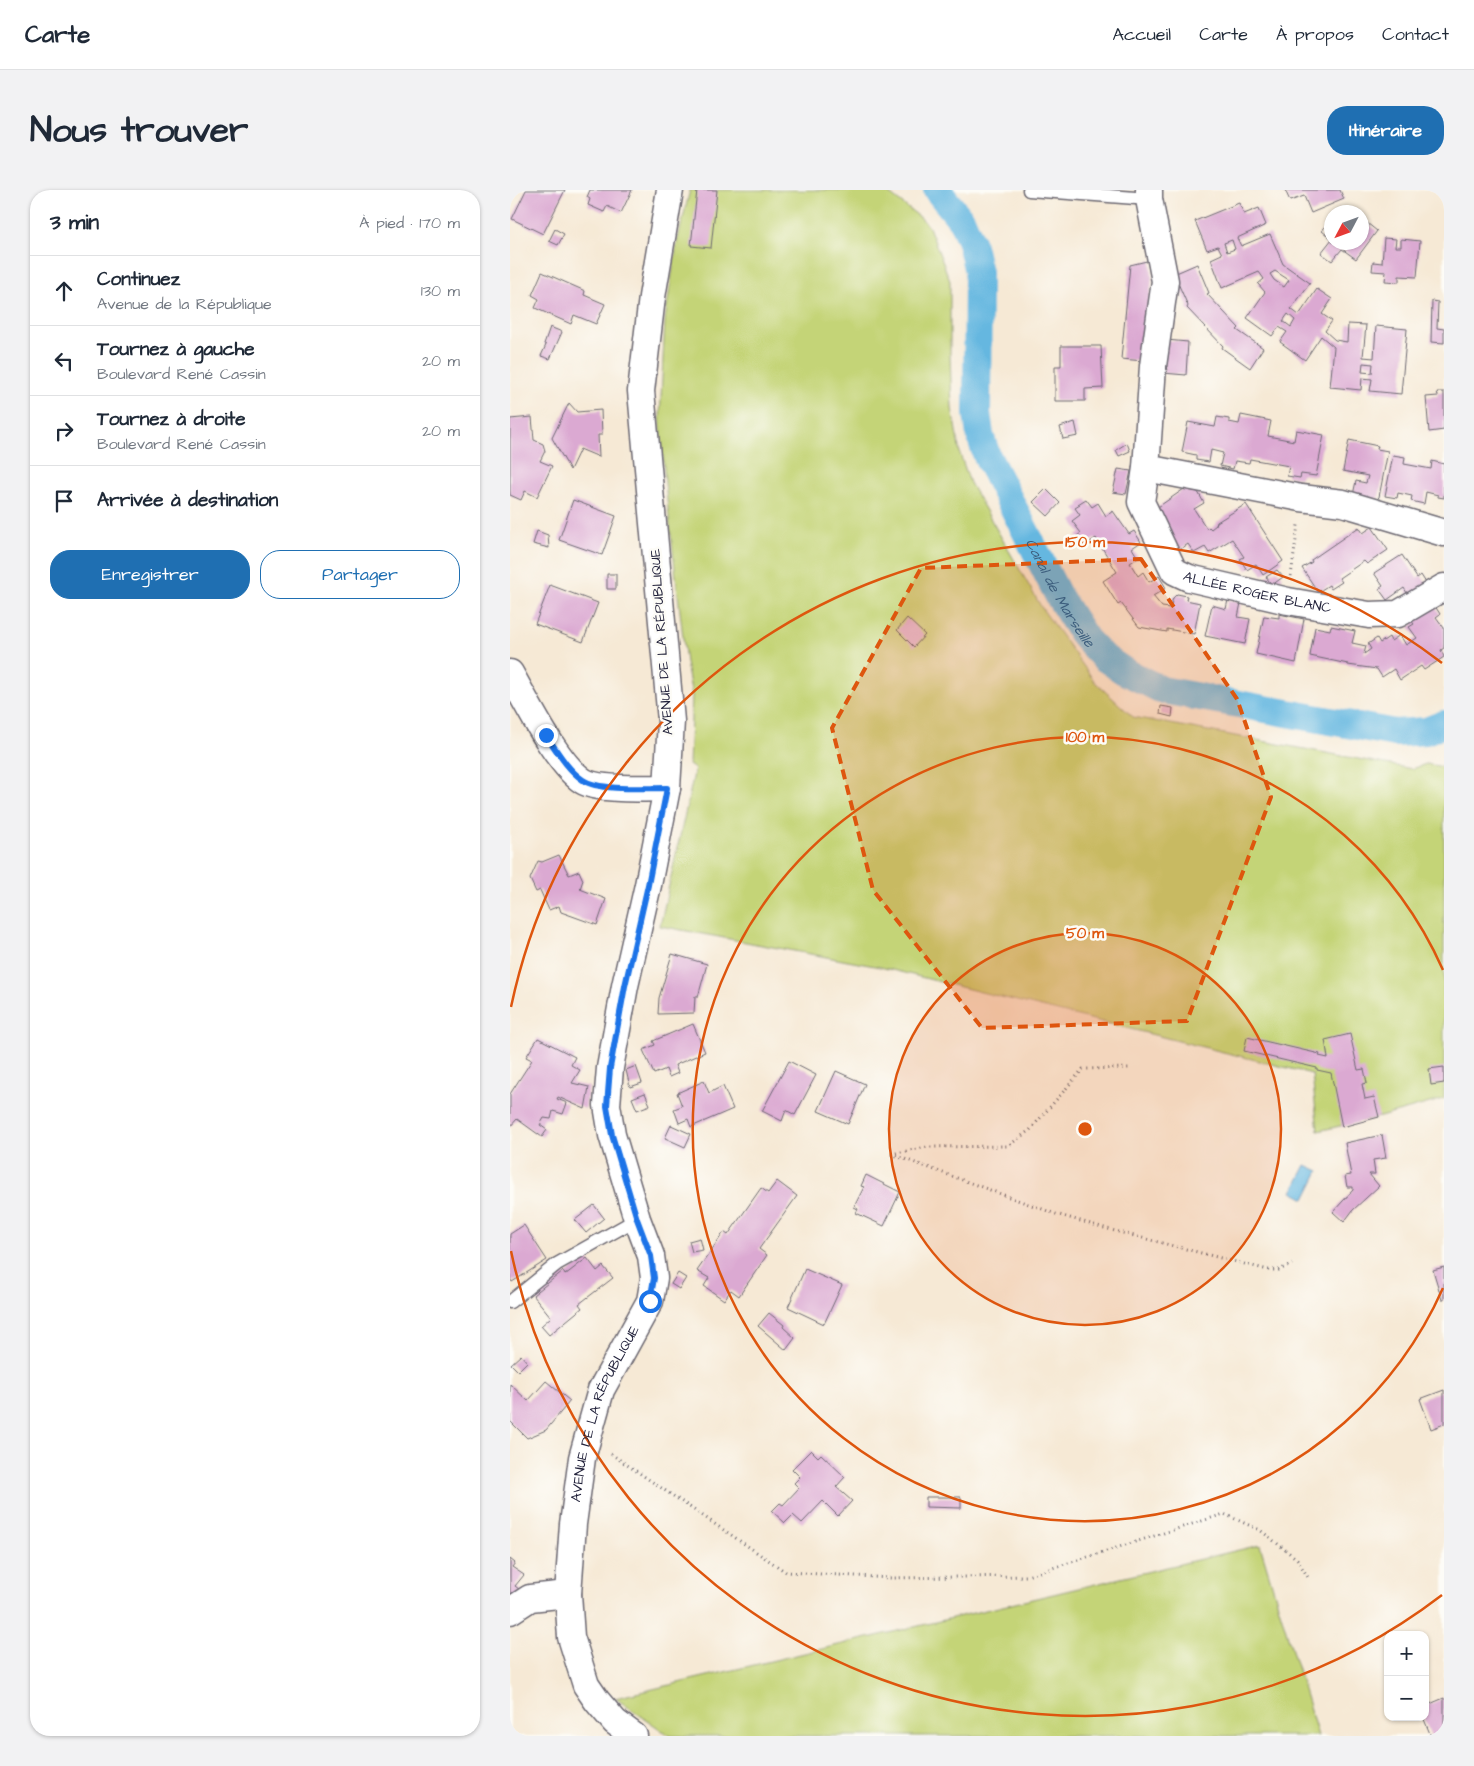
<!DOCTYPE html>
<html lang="fr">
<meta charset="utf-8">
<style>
:root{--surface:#fff;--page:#f2f2f3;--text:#1f2937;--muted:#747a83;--line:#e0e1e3;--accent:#1f6fb2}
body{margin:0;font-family:"Architects Daughter",sans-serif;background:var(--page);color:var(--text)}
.controls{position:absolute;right:15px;bottom:15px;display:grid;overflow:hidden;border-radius:10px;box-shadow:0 1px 4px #0004}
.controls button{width:45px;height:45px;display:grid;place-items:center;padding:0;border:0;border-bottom:1px solid var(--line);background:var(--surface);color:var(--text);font:25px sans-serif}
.compass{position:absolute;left:814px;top:15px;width:45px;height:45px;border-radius:50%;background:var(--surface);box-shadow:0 1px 4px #0004;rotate:229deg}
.stop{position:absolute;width:15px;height:15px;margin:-11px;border:4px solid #1a73e8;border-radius:50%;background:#fff}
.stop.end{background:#1a73e8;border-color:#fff;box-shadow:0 1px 5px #0008}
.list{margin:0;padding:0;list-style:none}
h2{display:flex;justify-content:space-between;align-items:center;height:65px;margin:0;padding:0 20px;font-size:21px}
h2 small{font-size:16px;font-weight:400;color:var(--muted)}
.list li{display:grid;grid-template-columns:32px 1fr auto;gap:15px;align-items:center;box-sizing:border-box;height:70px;padding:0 20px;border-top:1px solid var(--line)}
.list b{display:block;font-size:19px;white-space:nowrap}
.list p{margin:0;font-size:16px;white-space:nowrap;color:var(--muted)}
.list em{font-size:16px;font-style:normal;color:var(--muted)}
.actions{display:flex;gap:10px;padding:15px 20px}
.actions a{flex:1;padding:11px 0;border:1px solid var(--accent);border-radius:20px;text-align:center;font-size:18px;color:var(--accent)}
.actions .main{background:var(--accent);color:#fff}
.icon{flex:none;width:28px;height:28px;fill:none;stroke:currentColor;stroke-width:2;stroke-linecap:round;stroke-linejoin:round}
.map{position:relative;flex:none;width:934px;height:1546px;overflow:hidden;border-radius:20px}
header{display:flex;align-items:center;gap:30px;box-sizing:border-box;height:70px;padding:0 25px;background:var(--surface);border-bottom:1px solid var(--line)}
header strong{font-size:24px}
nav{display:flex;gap:28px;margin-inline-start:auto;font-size:18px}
.intro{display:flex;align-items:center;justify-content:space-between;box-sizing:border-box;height:120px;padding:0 30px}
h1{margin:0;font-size:35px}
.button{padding:12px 22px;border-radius:20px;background:var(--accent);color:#fff;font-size:18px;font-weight:700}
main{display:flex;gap:30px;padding:0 30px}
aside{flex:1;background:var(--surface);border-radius:20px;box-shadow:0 1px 4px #0004}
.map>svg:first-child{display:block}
.green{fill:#c4d477;stroke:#737b59}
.water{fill:#65b7e0;stroke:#446c8e}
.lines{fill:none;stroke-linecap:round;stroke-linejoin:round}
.canal{stroke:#65b7e0;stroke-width:28}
.building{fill:#dba9d2;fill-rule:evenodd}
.lane-casing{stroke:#6c6871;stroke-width:15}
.street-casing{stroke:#6c6871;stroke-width:29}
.path{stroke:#6c6871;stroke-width:3;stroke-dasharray:1 4;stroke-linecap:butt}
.lane{stroke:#fff;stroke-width:12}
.street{stroke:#fff;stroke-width:26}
.route{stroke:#1a73e8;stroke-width:6}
.marked{fill:#de560e;fill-opacity:0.2;stroke:#de560e;stroke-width:4;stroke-dasharray:10 6;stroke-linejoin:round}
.ring{fill:none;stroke:#de560e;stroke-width:2.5}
.labels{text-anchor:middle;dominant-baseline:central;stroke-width:5;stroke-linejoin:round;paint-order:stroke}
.street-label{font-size:14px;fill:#22223b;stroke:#fdfcf7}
.water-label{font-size:15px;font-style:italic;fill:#3d5e7d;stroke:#fdfcf7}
.centre{fill:#de560e;stroke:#fdfcf7;stroke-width:2.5}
.ring-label{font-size:15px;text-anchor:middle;font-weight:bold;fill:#de560e;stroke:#fdfcf7;stroke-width:5;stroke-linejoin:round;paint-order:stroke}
</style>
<header>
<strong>Carte</strong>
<nav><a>Accueil</a><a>Carte</a><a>À propos</a><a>Contact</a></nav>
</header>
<div class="intro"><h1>Nous trouver</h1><a class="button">Itinéraire</a></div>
<main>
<aside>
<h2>3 min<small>À pied · 170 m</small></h2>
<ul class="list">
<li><svg class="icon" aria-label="ahead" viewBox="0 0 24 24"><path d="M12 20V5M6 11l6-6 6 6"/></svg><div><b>Continuez</b><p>Avenue de la République</p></div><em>130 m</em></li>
<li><svg class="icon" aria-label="left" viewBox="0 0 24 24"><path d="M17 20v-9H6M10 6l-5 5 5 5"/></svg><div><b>Tournez à gauche</b><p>Boulevard René Cassin</p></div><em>20 m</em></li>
<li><svg class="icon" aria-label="right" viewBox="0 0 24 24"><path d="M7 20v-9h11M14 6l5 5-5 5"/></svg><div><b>Tournez à droite</b><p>Boulevard René Cassin</p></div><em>20 m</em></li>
<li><svg class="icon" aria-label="arrive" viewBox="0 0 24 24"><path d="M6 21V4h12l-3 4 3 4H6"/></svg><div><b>Arrivée à destination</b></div></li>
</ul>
<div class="actions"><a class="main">Enregistrer</a><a>Partager</a></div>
</aside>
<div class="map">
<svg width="934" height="1546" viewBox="0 0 934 1546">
<rect width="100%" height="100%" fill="#fdfcf7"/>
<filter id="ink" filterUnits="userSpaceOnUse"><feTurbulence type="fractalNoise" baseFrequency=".02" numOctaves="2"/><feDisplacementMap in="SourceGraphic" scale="10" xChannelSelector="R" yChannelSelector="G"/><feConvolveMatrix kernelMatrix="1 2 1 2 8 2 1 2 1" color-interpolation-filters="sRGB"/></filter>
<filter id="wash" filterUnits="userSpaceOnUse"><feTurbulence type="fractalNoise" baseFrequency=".0096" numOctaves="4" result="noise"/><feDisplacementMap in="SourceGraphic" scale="20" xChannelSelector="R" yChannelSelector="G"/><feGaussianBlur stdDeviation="1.12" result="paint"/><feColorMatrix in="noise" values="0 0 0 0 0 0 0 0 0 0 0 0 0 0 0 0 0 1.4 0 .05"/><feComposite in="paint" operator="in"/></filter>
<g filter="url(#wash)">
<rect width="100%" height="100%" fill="#f6e9d5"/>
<path class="green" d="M180,0H372L377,2L411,28L419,37L440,91V165L442,218L450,264L460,293L533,420L585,492L623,527L902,579L916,574L934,577V909L870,927L808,941L802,884L370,777L150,736L185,579L179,575L182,506L176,473L155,293L150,228L155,129L167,52Z
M750,1355L808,1546H160L105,1508Z"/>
<path class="water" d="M796,975L809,981L795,1009L782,1002Z"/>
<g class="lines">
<path class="canal" id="s1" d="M427,0L452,31L461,52L468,82L467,223L470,245L477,266L548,405L563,429L576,449L593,467L614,481L652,500L885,543L916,541L934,534"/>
</g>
<g id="blocks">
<path class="building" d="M16,0H55L33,44L2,29Z
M80,0H122L111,23L97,16L94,22L78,15L80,9L77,7Z
M187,0H207L201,58L181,56Z
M775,0H830L834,9L801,23L794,6L780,11Z
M729,13L734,24L749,18L756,35L727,48L731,56L760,44L773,74L800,93L781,119L789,125L807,99L822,109L812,124L822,131L815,141L825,150L837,152L838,134L856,135L853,167L864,168L866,136L897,139L891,204L860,201L862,189L852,188L851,200L820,197L824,157L811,146L795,170L770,152L777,142L769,137L762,146L737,128L755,102L748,94L754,89L749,82L712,98L701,69L712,64L708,56L697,60L685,31ZM722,50L725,59L717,62L714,53ZM765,81L779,90L774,97L764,90L760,84ZM778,124L785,130L781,137L773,131ZM853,173L863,174L862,183L852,182Z
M852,29L867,41L846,69L832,59L822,71L811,63L822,49V52H852Z
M816,35L822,39V49L812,41Z
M45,39L54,44L48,55L39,51Z
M874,48L886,49L885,57H891V49L910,51L907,87L889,86V92L875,91L876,82L862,81L863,72L872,73Z
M641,70L642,86L634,171L611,169L620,75Z
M687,74L699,103L697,104L729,138L727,140L753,158L740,178L712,158L713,156L677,118L678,116L664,84Z
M32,82L75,101L74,105L95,114L86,134L64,125L61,134L25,118L29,109L22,105Z
M922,111L928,112L927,138L934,139V153L921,152Z
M40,137L52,142L40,169L31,166L36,155L34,154Z
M656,150L678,152L676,185L653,183Z
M551,156H591L593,198L575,199V211H545V176H551Z
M927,202H934V240L919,242L916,207L928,206Z
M59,213L67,222L91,220L92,245H88L89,267L70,259L60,280L42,248Z
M731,225L761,231L758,246L784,251L786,240L814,245L806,286L791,284L790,288L777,286L779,276L740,269L739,273L725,271L723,279L710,276L713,263L701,260L699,272L686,270V265L672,262L678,232L705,237L707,227L719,229V232L729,234Z
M22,227L24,250L33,254L35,261L30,271L42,276L27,307L15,301L11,310L0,305V229Z
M565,232L568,246L553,249L550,237Z
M839,250L868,256L867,259L878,261L869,307L866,310L843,305L846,291L856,293L858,286L833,281Z
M617,253L620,261L609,266L606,260Z
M883,265L895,267L894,274L921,279L922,271L934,274V308L928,307V305L916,302L914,314L901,311L902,306L888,303L887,308L875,306Z
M608,279L621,281L616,304L603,302Z
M536,299L550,313L538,326L523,312Z
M674,299L688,302L694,313L684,319L697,339L699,337L701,339L706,335L707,332L736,314L773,371L753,385L746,374L737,380L730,369L734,367L722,349L699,363L695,357L684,363L678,354L668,361L650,335L655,331L647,320L648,317Z
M576,309L582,317L588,313L596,326L603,321L619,344L624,341L631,352L622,358L628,368L620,373L628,386L633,382L639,392L649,386L656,398L643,406L652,417L660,418L663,408L667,404L677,406L676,410L690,413L684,444L657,439V442L629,437L611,413L608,415L593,391L607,382L586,348L574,356L567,346L571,343L562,331L570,325L565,318L570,315L568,314Z
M63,310L106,326L92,365L49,350Z
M849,337L853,343L862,337L878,360L857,374L854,371L829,388L832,392L821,399L819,395L808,402L792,378L802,372L801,370Z
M27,341L38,345L39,358L23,354Z
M892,365L907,388L911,385L918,396L900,408L894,398L877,410L869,399L873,396L864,383Z
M767,380L773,387L762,395L756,387Z
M97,384H106V399H97Z
M40,395L88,413L73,452L25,434Z
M718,410L731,413L728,427L740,429L735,454L695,446L702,415L716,419Z
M923,413L930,424L926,427L934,438V458L931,460L934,467L914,480L911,476L890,490L884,479L872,487L867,479L838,475V474L800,466L805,437L820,440L821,436L845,441L842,453L856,456L854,464L861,459L858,454L867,448L870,453L879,447L881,451L890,445L896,455L907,448L899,437L904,434L900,429Z
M769,424L794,429L786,473L746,464L754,426L769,428Z
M397,428L415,445L404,457L387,440Z
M651,516L663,518L662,527L650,524Z
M49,665L59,685L69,681L73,690L70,699L96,709L87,735L51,722L49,716L39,720L30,700L26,702L20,689L28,671L32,672Z
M162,764L197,774L188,807H185L184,823L148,824L149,808Z
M183,834L195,862L165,875L168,883L159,887L156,879L144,884L133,860L145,855L143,851Z
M840,844L848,880L854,879L857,893L852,894L855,909L864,907L869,927L832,937L821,883L807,880V878L734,861L737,847L810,864L809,866L818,868L815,850Z
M28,848L65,867L61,875L70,880L62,893L79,897L75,919L48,907L47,909L57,913L53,924L43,921L41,929L34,928L30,935L37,940L32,947L7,929L0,937V904L22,870L16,867Z
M279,871L306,885L285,925L276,920L272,931L252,921Z
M126,876L132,893L120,897L116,880Z
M934,877V893L921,895L919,879Z
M326,881L355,894L338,934L308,921Z
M194,891L199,903L213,896L223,919L181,937L178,929L169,933L164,919L172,916L167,903Z
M135,903L140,915L127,920L122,908Z
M161,935L181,944L175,957L155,948Z
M872,945L876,968L863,970L865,984H859L869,996L843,1020L834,1032L823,1022L843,1000V997H837L835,986L841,985L835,953Z
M356,985L390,1002L374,1036L346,1023L348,1019L344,1017L354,997L351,996Z
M267,991L287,1006L249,1059L257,1065L229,1106L221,1100L214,1110L194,1096L199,1088L187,1081L214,1042L218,1045L251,998L258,1003Z
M84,1015L94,1028L76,1043L65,1030Z
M14,1035L37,1070L2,1092L0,1089V1044Z
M190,1048L193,1060L182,1062L179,1051Z
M77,1068L87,1081L93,1076L103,1088L69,1114L72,1118L39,1145L31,1136L41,1127L23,1105L53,1081L55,1085Z
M934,1077V1110H932L923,1080Z
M295,1079L332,1095L314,1134L278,1117Z
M168,1083L176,1088L169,1099L161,1094Z
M259,1123L274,1135L273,1137L285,1148L276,1160L248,1136Z
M11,1165L17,1172L8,1181L1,1174Z
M36,1191L60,1211L36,1240L17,1248L0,1231V1194L18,1211Z
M934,1200V1234L921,1239L910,1209Z
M301,1260L308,1267L311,1264L335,1287L326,1297L342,1311L328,1326L313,1311L292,1333L283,1325L275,1333L262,1321L270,1313L273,1315L289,1298L284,1293L290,1287L282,1279Z
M416,1307H451V1318L416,1317Z
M0,1369L5,1373L2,1377L14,1385L5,1396L14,1403L0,1410Z
M934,1508V1546H921L913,1527H915V1516Z"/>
</g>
</g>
<g filter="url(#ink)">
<use href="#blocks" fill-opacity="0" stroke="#6c6871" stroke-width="1"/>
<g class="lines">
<g class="lane-casing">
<path id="lane" d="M519,0L639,9
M0,1112L47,1074L127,1029"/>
</g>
<g class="street-casing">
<g id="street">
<path id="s2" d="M639,0V9L655,91L643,176L636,278L631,312L664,381L679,388L778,411L859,425L888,424L934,397"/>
<path d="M636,278L791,308L833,313L934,343"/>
<path d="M0,483C16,511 46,573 73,591C89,601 137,598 157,598"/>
<path d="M0,1421L20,1408L58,1404"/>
<path id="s3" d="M124,1546L105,1532L87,1511L76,1495L61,1447L58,1404L63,1334L72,1268L91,1200L140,1111L144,1088L141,1066L127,1029L102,945L97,915L100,878L115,796L138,695L157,598L161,531L131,201L142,107L160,0"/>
</g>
</g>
<path class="path" d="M781,386L788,335
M381,964L546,1024L605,1041L758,1080H769L782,1074
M381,964L417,957L498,956L520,940L573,879L621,878
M101,1264L276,1382L381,1388L517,1386L714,1324L750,1340L787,1369L799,1389"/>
<use href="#lane" class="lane"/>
<use href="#street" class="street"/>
</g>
</g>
<g class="lines" filter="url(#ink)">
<path class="route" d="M36,545C47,561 57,579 73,590C88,601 137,598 157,598L138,695L115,796L100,878L97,916L102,945L127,1029L141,1066L144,1088L140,1111"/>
</g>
<path class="marked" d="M631,369L727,509L761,607L677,831L472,838L363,700L322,538L411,378Z"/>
<circle cx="575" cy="939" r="196" fill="#de560e" fill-opacity=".12"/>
<g class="ring">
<circle cx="575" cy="939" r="196"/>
<path d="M933 1098A392 392 0 1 1 933 780"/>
<path d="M932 1405A587 587 0 0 1 1 1061M1 817A587 587 0 0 1 932 473"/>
</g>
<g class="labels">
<g class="street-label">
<text stroke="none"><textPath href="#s2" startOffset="478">ALLÉE ROGER BLANC</textPath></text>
<text transform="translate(152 452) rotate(-94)">AVENUE DE LA RÉPUBLIQUE</text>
<text stroke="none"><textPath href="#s3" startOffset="350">AVENUE DE LA RÉPUBLIQUE</textPath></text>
</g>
<g class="water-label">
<text stroke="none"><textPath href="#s1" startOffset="434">Canal de Marseille</textPath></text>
</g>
</g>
<circle cx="575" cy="939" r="8" class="centre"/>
<g class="ring-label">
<text x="575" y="357">150 m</text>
<text x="575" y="552">100 m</text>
<text x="575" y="748">50 m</text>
</g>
</svg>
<div class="controls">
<button>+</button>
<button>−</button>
</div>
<svg class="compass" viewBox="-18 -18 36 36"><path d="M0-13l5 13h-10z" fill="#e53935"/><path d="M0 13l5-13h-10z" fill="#747a83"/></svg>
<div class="stop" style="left:140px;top:1111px"></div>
<div class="stop end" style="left:36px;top:545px"></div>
</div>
</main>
